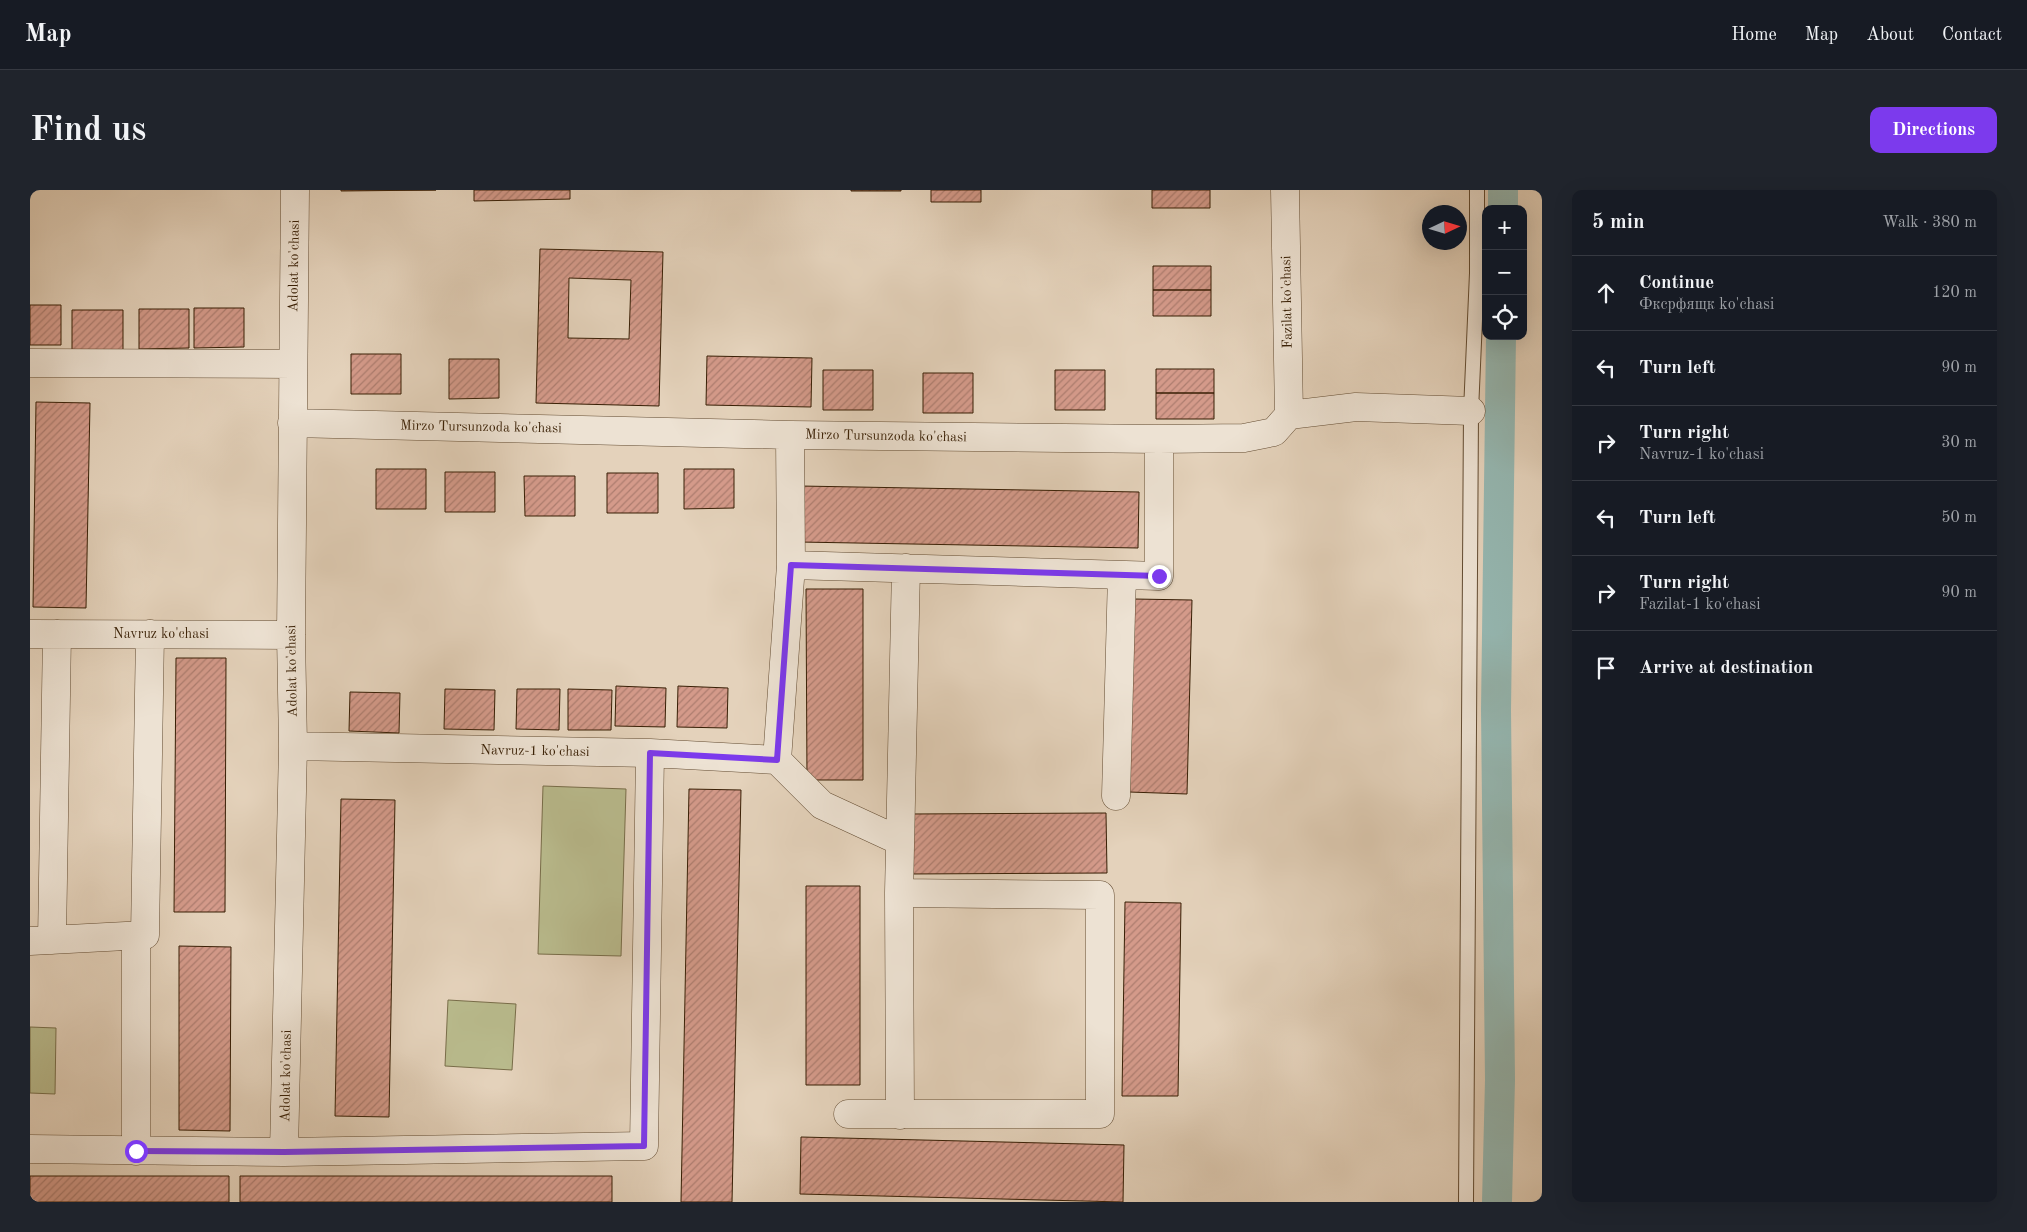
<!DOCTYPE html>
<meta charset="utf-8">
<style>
:root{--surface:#171b24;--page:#20242c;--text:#f1f3f6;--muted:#9ea1a6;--line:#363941;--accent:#7c3aed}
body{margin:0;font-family:"Old Standard TT",serif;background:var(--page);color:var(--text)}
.controls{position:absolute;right:15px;top:15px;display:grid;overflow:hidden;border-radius:10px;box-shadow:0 5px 20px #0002}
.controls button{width:45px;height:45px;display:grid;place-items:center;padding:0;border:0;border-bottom:1px solid var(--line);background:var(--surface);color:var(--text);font:25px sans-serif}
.compass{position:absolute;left:1392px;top:15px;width:45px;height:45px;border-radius:50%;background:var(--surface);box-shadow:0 5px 20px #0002;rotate:86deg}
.stop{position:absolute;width:15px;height:15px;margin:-11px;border:4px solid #7c3aed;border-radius:50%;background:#fff}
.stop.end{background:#7c3aed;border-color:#fff;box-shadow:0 1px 5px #0008}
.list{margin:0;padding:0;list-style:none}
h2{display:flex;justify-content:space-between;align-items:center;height:65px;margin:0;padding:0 20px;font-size:21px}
h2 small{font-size:16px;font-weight:400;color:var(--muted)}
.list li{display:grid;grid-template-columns:32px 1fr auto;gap:15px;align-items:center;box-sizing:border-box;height:75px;padding:0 20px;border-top:1px solid var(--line)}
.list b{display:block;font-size:19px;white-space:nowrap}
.list p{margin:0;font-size:16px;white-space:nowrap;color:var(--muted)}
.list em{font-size:16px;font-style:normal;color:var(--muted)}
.icon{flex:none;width:28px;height:28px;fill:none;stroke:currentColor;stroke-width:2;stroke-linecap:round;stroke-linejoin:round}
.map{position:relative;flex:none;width:1512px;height:1012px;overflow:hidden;border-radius:10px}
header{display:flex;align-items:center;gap:30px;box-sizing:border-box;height:70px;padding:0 25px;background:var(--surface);border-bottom:1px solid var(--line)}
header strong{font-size:24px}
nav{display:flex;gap:28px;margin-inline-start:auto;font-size:18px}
.intro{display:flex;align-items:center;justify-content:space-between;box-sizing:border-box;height:120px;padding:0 30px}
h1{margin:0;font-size:35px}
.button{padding:12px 22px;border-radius:10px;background:var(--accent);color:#fff;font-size:18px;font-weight:700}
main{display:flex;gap:30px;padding:0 30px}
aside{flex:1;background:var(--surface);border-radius:10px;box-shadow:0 5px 20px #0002}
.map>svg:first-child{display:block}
.grass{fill:#b9bb8d;stroke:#786d49}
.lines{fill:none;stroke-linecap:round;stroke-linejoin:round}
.canal{stroke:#95b7b1;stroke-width:30}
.building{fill:url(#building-hatch);stroke:#381f05;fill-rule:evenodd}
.lane-casing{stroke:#634c32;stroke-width:16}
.street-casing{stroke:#634c32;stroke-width:29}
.lane{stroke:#ede2d3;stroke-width:14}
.street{stroke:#ede2d3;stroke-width:28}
.route{stroke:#7c3aed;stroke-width:6}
.labels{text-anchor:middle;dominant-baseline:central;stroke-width:4;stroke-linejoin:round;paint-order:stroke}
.street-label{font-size:14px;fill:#381f05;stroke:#ede2d3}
</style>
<header>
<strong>Map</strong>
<nav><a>Home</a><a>Map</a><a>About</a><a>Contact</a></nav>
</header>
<div class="intro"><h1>Find us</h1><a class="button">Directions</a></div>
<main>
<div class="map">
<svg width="1512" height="1012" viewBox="0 0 1512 1012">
<defs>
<pattern id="building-hatch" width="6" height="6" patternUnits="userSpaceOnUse" patternTransform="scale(1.25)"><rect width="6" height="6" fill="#d49a8a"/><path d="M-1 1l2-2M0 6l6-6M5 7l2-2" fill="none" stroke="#ad7d6f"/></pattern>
</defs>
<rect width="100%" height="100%" fill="#e4d2bb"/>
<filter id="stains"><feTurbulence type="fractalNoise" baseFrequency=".004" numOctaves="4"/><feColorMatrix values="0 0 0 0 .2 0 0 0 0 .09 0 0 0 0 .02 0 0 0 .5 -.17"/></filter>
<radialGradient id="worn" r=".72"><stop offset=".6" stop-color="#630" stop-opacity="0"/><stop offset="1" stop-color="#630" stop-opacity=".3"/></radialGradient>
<path class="grass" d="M513,596L596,599L591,766L508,764Z
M418,810L486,814L482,880L415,876Z
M0,837L26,838L25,904L0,903Z"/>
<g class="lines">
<path class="canal" d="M1473,19V0
M1467,1012L1470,890L1466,520L1471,146"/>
</g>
<path class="building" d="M311,0H406L311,1Z
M444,0H540V9L444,11Z
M821,0H871V1H821Z
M901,0H951V12H901Z
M1122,0H1180V18H1122Z
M510,59L633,62L629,216L506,213ZM539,88L601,90L599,149L538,148Z
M1123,76H1181V100H1123Z
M1123,100H1181V126H1123Z
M0,115H31V155H0Z
M164,118H214V157L164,158Z
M109,119H159V158L109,159Z
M42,120H93V160H42Z
M321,164H371V204H321Z
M677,166L782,168L781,217L676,215Z
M419,169H469V208L419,209Z
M1126,179H1184V203H1126Z
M793,180H843V220H793Z
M1025,180H1075V220H1025Z
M893,183H943V223H893Z
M1126,203H1184V229H1126Z
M6,212L60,213L56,418L3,417Z
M346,279H396V319H346Z
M654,279H704V318L654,319Z
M415,282H465V322H415Z
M577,283H628V323H577Z
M494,286H545V326H495Z
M770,296L1109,302L1108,358L769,352Z
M776,399H833V590H777Z
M1104,409L1162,410L1157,604L1099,602Z
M146,468H196L195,722H144Z
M586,496L636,498L635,537L585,536Z
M648,496L698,498L697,538L647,537Z
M415,499L465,500L464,540L414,539Z
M487,499H530L529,540L486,539Z
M538,499L582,500L581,540H538Z
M320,502L370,503L369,543L319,541Z
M659,599L711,600L702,1012H651Z
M311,609L365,610L359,927L305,926Z
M1076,623L1077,683L878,684V624Z
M776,696H830V895H776Z
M1095,712L1151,713L1148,906H1092Z
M149,756L201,757L200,941L149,940Z
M771,947L1094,955L1093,1012L770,1004Z
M0,986H199V1012H0Z
M210,986H582V1012H210Z"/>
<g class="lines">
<g class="lane-casing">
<path id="lane" d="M1436,1012L1441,221L1447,83V0"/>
</g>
<g class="street-casing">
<path id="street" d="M1255,0L1259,225
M0,173L262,174
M262,233L760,245L1129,249L1214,248L1244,242L1259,225L1326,217L1441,221
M760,245L761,375L747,570L792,615L870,651
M761,375L1129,386V249
M0,444L261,445
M263,556L620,563L747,570
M1086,606L1092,385
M106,745V961
M22,750L27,444
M0,751L115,745L120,444
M818,924H1070V705L869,703
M870,925L869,703L876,378
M0,959L254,962L614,956L620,563
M254,962L263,556L261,445L265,0"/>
</g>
<use href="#lane" class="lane"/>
<use href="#street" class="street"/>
</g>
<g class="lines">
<path class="route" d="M106,961L254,962L614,956L620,563L747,570L761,375L1129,386"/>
</g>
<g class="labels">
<g class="street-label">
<text transform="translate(264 76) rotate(-89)">Adolat ko'chasi</text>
<text transform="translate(1257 112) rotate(-91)">Fazilat ko'chasi</text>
<text transform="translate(451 237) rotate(1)">Mirzo Tursunzoda ko'chasi</text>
<text transform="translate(856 246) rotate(1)">Mirzo Tursunzoda ko'chasi</text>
<text x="131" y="444">Navruz ko'chasi</text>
<text transform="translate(262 481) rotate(-91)">Adolat ko'chasi</text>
<text transform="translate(505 561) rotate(1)">Navruz-1 ko'chasi</text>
<text transform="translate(256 886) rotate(-89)">Adolat ko'chasi</text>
</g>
</g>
<rect width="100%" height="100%" filter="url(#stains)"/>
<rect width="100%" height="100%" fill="url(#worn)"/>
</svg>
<div class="controls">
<button>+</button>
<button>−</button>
<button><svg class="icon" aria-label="locate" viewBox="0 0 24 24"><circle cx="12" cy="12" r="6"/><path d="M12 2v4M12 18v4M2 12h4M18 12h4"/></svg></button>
</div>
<svg class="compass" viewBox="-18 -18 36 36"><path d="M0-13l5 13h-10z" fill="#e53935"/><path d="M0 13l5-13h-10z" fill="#9ea1a6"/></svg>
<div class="stop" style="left:106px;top:961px"></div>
<div class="stop end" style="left:1129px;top:386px"></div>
</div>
<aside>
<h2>5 min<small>Walk · 380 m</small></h2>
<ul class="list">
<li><svg class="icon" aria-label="ahead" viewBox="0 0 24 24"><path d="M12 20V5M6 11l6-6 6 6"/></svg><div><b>Continue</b><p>Фксрфящк ko'chasi</p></div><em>120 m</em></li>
<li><svg class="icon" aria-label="left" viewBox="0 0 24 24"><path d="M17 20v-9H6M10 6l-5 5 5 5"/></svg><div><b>Turn left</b></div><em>90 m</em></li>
<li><svg class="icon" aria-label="right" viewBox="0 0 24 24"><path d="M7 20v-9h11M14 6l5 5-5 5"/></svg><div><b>Turn right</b><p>Navruz-1 ko'chasi</p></div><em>30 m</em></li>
<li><svg class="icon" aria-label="left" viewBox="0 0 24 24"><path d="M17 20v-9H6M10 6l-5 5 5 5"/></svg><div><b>Turn left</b></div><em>50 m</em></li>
<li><svg class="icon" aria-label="right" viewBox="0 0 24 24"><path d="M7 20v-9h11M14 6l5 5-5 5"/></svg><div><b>Turn right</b><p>Fazilat-1 ko'chasi</p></div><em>90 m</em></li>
<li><svg class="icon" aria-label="arrive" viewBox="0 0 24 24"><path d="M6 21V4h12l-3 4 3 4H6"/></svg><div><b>Arrive at destination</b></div></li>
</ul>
</aside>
</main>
